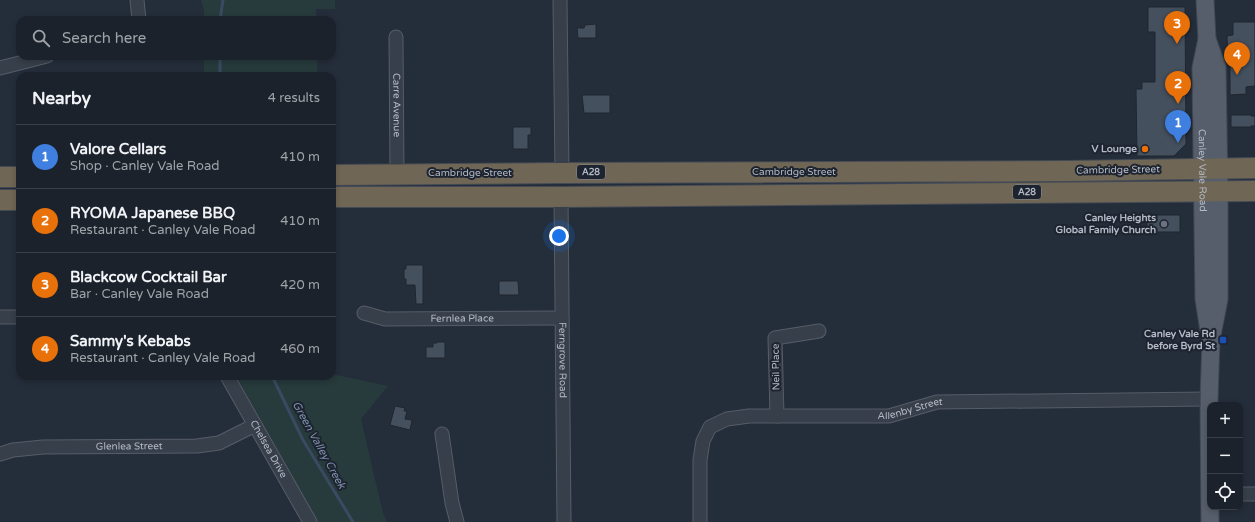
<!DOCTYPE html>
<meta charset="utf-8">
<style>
:root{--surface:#1b222c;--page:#242a34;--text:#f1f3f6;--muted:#a0a4a9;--line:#393f48;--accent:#0b8043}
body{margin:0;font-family:"Varela Round",sans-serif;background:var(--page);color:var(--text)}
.controls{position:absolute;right:12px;bottom:12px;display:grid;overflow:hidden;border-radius:8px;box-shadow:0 2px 6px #0003}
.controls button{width:36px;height:36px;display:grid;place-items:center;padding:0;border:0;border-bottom:1px solid var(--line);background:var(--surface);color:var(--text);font:20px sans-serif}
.you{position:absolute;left:559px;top:236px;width:14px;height:14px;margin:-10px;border:3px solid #fff;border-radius:50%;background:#1a73e8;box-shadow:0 0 0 6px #1a73e833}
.badge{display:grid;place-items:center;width:26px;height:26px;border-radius:50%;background:var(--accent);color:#fff;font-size:13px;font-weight:700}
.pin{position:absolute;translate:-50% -33px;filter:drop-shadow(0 1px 2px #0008)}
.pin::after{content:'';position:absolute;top:21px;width:14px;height:12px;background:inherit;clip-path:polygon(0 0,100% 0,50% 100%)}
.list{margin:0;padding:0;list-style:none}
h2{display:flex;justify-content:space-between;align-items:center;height:52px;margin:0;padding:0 16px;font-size:17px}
h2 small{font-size:13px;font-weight:400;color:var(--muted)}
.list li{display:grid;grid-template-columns:26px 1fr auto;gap:12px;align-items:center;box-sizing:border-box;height:64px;padding:0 16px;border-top:1px solid var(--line)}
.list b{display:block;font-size:15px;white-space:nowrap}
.list p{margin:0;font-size:13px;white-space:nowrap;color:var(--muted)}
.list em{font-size:13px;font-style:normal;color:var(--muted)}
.icon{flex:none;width:22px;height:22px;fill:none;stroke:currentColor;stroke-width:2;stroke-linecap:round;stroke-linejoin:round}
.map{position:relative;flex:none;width:1255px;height:522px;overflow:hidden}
.search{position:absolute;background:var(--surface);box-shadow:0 2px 6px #0003;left:16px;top:16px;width:320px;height:44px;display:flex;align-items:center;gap:10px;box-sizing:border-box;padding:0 14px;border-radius:12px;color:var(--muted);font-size:15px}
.panel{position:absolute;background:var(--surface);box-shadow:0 2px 6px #0003;left:16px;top:72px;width:320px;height:308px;border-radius:12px}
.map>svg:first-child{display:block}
.green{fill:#273a3c}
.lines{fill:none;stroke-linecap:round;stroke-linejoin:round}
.stream{stroke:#3a4a62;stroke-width:3}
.building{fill:#45505e;stroke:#1f2631}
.minor-casing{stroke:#565d68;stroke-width:15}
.major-casing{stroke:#414853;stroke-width:19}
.highway-casing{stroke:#434a55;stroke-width:22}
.minor{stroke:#373f4a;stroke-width:13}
.major{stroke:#555e6a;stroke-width:17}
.highway{stroke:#706655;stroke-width:20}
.food-dot{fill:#e8710a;stroke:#1d242f;stroke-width:1.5}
.worship-dot{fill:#6b7280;stroke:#1d242f;stroke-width:1.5}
.transit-dot{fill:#1a4fb4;stroke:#1d242f;stroke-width:1.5}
.labels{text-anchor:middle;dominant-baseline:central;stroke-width:4;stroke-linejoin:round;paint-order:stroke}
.shield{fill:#1d242f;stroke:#868d99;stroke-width:1}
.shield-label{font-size:9px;font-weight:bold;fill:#b3bac6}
.street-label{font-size:10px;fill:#b3bac6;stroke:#1d242f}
.poi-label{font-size:10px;font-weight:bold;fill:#b3bac6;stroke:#1d242f;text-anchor:end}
.water-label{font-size:11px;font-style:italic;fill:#7c8fac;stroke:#1d242f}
</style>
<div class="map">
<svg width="1255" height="522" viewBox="0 0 1255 522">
<rect width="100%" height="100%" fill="#242d3a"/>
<path class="green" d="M201,0H335V9H316V20H204V10Z
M204,56H317V76H204Z
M332,374L388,386L361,419L383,513L387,522H318L236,376H332Z"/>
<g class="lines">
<path class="stream" d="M220,20L223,0
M220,56V76
M272,376L303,440L353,522"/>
</g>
<path class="building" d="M1148,7H1185L1186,144L1174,156H1137L1136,89H1142V82H1155V32H1148Z
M1233,22H1255V86L1246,87V94L1230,95V63H1228L1227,36L1233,35Z
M596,24V38H578L577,28H584L585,25Z
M582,95H610V113H584Z
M1231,115H1251V116H1255V126H1251V127H1231Z
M513,127H531V135H528V149H513Z
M1147,215H1180V232H1147Z
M406,265H423V304H416L415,285H406V279H404V269H406Z
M499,281H518L519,295H499Z
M437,342H445V358H426V347H433V343H437Z
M395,406L405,408L404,411H407L405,419L412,420L410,430L390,425Z"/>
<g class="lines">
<g class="minor-casing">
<g id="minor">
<path d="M137,0L139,20"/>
<path d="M560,0L562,173"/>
<path id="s1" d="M396,37L397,174"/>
<path d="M0,68L47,56"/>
<path id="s2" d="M561,197L564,522"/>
<path id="s3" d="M364,313L385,319L562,318"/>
<path d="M0,317H20"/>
<path id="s4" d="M227,376L310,522"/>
<path d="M777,416L775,338L819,331"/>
<path d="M442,434L452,503L457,522"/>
<path id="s5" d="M0,454L13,450L43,447L197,446L219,443L255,425"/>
<path d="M1240,494H1255"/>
<path id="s6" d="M700,522V460L703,441L710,427L727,419L749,416H889L937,402L1209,399"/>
</g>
</g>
<g class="major-casing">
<g id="major">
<path id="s7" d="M1205,0L1207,39L1201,68L1202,153L1204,299L1209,331"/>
<path d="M1207,39L1217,67L1219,190V299L1211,340L1209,399L1210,522"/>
</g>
</g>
<g class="highway-casing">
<path id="highway" d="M332,175L562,173L1068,171L1255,168
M0,177H20
M332,197H561L1255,191
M0,200H20"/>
</g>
<use href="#minor" class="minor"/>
<use href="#major" class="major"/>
<use href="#highway" class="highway"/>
</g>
<circle class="food-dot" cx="1145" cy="149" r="4"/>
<circle class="worship-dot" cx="1164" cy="224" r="4"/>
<rect class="transit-dot" x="1219" y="336" width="8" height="8" rx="2"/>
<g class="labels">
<g class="shield">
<rect x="577" y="165" width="28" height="14" rx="3"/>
<rect x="1013" y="185" width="28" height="14" rx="3"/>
</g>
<g class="shield-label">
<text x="591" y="172">A28</text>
<text x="1027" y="192">A28</text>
</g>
<g class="street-label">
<text stroke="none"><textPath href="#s1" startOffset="68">Carre Avenue</textPath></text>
<text transform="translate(1118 170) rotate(-1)">Cambridge Street</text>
<text stroke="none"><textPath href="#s7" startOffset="171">Canley Vale Road</textPath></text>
<text x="794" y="172">Cambridge Street</text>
<text x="470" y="173">Cambridge Street</text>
<text stroke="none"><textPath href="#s3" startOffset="99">Fernlea Place</textPath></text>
<text stroke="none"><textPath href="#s2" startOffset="163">Ferngrove Road</textPath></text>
<text transform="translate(776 367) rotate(-91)">Neil Place</text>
<text stroke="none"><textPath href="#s6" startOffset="300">Allenby Street</textPath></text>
<text stroke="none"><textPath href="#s5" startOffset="130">Glenlea Street</textPath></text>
<text stroke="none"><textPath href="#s4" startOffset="84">Chelsea Drive</textPath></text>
</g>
<g class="poi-label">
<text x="1137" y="149">V Lounge</text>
<text x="1156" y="218">Canley Heights<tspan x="1156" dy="12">Global Family Church</tspan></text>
<text x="1215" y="334">Canley Vale Rd<tspan x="1215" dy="12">before Byrd St</tspan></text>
</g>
<g class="water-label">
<text transform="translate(319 445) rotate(61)">Green Valley Creek</text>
</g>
</g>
</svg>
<div class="controls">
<button>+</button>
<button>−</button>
<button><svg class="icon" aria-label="locate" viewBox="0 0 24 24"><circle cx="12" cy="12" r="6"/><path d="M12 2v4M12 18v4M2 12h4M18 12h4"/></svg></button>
</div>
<div class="you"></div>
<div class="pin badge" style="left:1178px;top:143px;background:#3f7fe0">1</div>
<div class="pin badge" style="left:1178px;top:104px;background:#e8710a">2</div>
<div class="pin badge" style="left:1177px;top:44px;background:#e8710a">3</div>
<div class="pin badge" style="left:1237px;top:75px;background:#e8710a">4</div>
<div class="search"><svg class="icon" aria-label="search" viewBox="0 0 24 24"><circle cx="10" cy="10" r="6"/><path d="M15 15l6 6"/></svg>Search here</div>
<section class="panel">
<h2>Nearby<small>4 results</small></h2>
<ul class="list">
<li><span class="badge" style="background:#3f7fe0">1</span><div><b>Valore Cellars</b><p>Shop · Canley Vale Road</p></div><em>410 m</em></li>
<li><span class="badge" style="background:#e8710a">2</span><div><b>RYOMA Japanese BBQ</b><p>Restaurant · Canley Vale Road</p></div><em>410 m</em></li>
<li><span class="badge" style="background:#e8710a">3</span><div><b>Blackcow Cocktail Bar</b><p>Bar · Canley Vale Road</p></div><em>420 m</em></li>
<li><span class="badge" style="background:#e8710a">4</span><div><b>Sammy's Kebabs</b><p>Restaurant · Canley Vale Road</p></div><em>460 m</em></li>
</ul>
</section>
</div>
